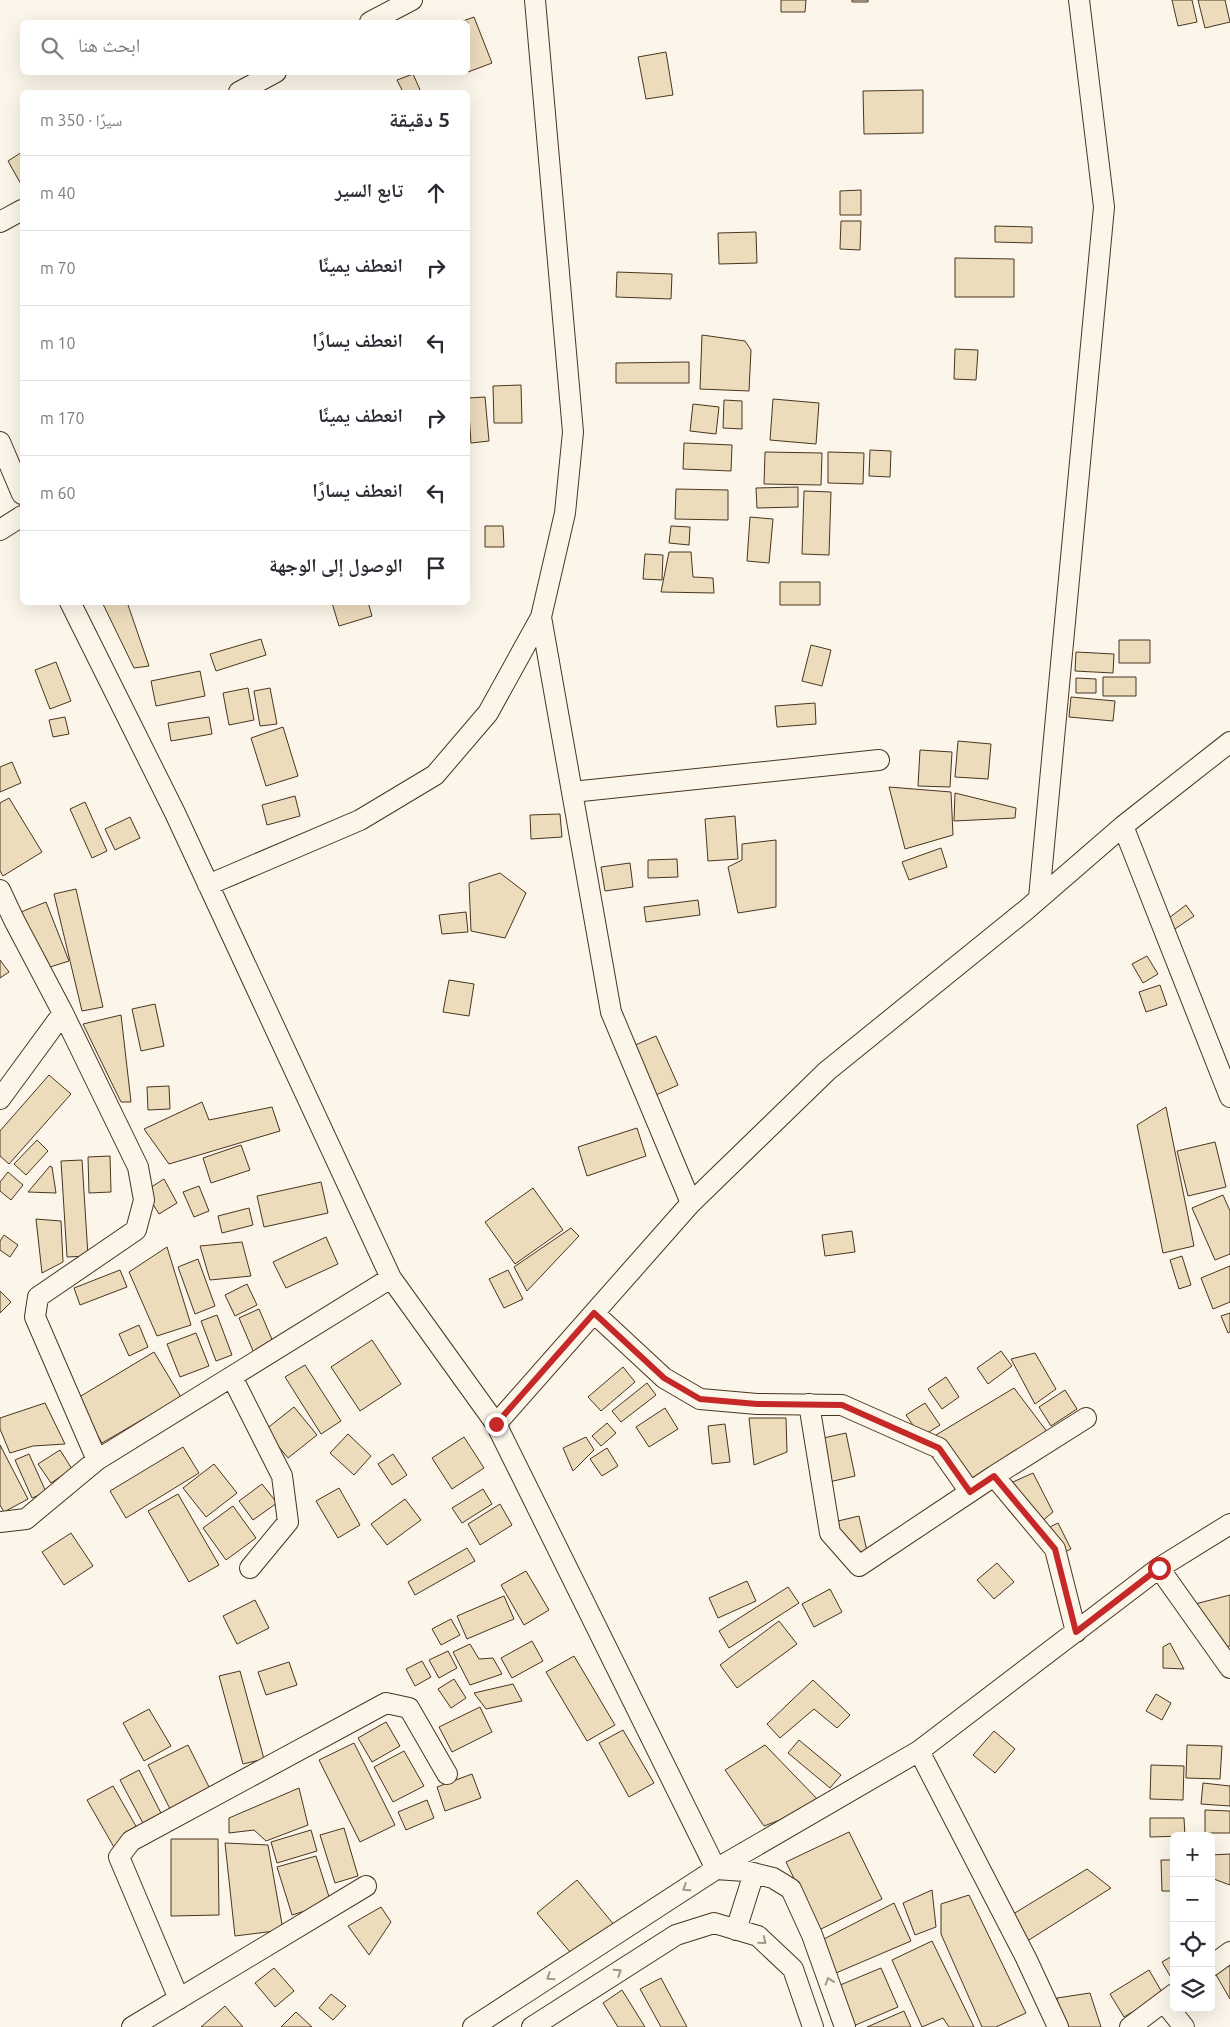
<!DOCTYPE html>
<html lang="ar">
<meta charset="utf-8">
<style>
:root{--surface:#fff;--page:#f7f7f7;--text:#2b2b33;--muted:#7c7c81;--line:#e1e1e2}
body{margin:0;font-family:Ubuntu,"Noto Naskh Arabic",sans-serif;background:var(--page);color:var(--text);direction:rtl}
.controls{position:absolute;right:15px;bottom:15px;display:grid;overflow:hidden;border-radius:8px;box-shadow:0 5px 20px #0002}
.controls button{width:45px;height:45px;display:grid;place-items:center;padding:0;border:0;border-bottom:1px solid var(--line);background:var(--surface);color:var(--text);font:25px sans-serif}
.stop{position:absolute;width:15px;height:15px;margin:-11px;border:4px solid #c62828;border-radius:50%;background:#fff}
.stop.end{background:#c62828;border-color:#fff;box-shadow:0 1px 5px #0008}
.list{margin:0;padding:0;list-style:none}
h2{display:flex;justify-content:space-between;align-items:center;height:65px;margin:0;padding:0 20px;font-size:21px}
h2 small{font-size:16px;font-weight:400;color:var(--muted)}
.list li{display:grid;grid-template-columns:32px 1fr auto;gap:15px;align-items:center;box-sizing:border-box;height:75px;padding:0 20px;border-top:1px solid var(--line)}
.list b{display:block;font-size:19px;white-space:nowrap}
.list em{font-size:16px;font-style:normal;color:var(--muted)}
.icon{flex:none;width:28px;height:28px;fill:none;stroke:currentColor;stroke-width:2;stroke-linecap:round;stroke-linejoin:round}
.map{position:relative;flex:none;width:1230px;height:2027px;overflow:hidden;direction:ltr}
.search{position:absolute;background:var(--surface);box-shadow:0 5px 20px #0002;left:20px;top:20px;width:450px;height:55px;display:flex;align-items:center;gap:12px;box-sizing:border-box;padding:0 18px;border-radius:8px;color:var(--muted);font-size:19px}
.panel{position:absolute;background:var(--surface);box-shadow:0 5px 20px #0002;left:20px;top:90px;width:450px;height:515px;border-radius:8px;direction:rtl}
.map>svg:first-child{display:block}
.building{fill:#ecdcbc;stroke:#4a3520}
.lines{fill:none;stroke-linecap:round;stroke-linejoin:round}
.minor-casing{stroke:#4a3520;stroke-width:22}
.minor{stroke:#fbf6e9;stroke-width:20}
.oneway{stroke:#a29684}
.route{stroke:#c62828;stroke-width:6}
</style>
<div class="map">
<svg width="1230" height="2027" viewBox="0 0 1230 2027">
<rect width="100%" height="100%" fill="#fbf6e9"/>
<path class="building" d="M781,0H806L805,12H781Z
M852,0H868V2H852Z
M1172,0H1192L1197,22L1178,26Z
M1198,0H1225L1230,22L1205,28Z
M474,17L492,63L468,72V22H460Z
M666,52L673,95L646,99L638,57Z
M413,74L421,92H403L397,80Z
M923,90V133L864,134L863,91Z
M22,152V186L8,161Z
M861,190V215H840V191Z
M841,221H861L860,250L840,249Z
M995,226L1032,227V243L995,242Z
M756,232L757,263L719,264L718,233Z
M955,258L1014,259V297H955Z
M617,272L672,274L671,299L616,297Z
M702,335L745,341L751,350L749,391L700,389Z
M955,349L978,350L976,380L954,379Z
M689,362V383H616V363Z
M521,385L522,423H494L493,386Z
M485,397L489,441L471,443L468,398Z
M773,399L819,403L816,444L770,440Z
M724,400L742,401V429L723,428Z
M693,404L719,407L716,434L690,431Z
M684,443L732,445L731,471L683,469Z
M870,450L891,451L890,477L869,476Z
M765,452L822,453L821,485L764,484Z
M828,452L864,453L863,484L828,483Z
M798,487V507L757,508L756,488Z
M676,489L728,490V520L675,519Z
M804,491L831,492L829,555L802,554Z
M750,517L773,519L769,563L747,561Z
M485,526H503L504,547H485Z
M671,526L690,527L689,545L669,543Z
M669,552H691L693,577L713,578L714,593L661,592Z
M645,554L663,555L662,580L643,579Z
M780,582H820V605H780Z
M102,602H127L149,666L134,668Z
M368,602L372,616L339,626L332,603Z
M261,639L266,655L216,671L210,654Z
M1119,640H1150V663H1119Z
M811,645L831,650L822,686L802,681Z
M1076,652L1114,654L1113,673L1075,671Z
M56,662L71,701L50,709L35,670Z
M200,671L205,696L156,706L151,681Z
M1103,677H1136V696H1103Z
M1076,678L1096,679V693H1076Z
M248,688L254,720L229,725L223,693Z
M270,688L277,724L260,726L254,691Z
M1071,697L1115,701L1113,721L1069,717Z
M815,703L816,724L777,727L775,706Z
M65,717L69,734L53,737L49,720Z
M209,717L212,734L171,741L168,723Z
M283,727L298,776L266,786L251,738Z
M958,741L991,744L988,779L955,777Z
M920,750L952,752L950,787L918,786Z
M12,762L21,783L0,792V767Z
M889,787L951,792L953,835L905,849Z
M955,793L1016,808L1015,818L954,821Z
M295,796L300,816L267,825L262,805Z
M9,798L42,852L3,876L0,871V803Z
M85,802L107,851L92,858L70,809Z
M560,814L562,837L531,839L530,815Z
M735,816L738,859L708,861L705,819Z
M130,817L140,838L115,850L105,829Z
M776,840V907L738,913L728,867L742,860V844Z
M941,848L947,867L909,880L902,862Z
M677,859L678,877L648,878V860Z
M630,863L633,887L605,891L601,867Z
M500,873L526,893L505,938L471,931L469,883Z
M76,889L103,1007L82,1011L54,894Z
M698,900L700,915L646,922L644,907Z
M46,902L69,961L47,968L16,914Z
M1186,905L1194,916L1172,931L1165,921Z
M466,912L468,932L442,934L439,915Z
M1147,956L1158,974L1143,983L1132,964Z
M0,960L9,972L0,978Z
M449,980L474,984L469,1016L443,1012Z
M1160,985L1167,1005L1146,1012L1139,992Z
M155,1004L164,1046L141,1051L132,1009Z
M121,1015L131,1102H121L83,1024Z
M656,1036L678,1085L656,1095L633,1046Z
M49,1075L71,1094L9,1164L0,1156V1131Z
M169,1086L170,1109L148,1110L147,1087Z
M202,1102L209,1120L272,1107L280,1131L169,1164L144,1129Z
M1166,1107L1194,1246L1163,1253L1137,1125Z
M637,1128L646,1156L587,1176L578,1147Z
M37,1140L48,1151L26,1175L14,1164Z
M1215,1142L1226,1187L1188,1196L1177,1151Z
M241,1145L250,1170L211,1183L203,1158Z
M110,1156L111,1192L89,1193L88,1157Z
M82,1160L88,1256L67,1257L61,1161Z
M50,1166L52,1167L56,1193L28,1192Z
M8,1172L23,1185L11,1200L0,1191V1182Z
M164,1179L177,1203L159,1214L145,1191Z
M321,1182L328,1213L264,1227L257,1196Z
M199,1186L209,1211L194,1217L183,1192Z
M533,1188L563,1230L515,1264L485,1222Z
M1223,1195L1230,1211V1254L1215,1260L1192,1208Z
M249,1208L253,1225L222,1233L218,1216Z
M36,1219L61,1221L63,1262L42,1273Z
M571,1228L579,1236L527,1291L514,1267Z
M852,1231L855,1252L825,1256L822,1235Z
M4,1235L18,1245L10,1257L0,1250V1241Z
M326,1237L338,1264L286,1288L273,1262Z
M242,1242L251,1276L210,1280L200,1246Z
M167,1247L191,1325L157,1336L129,1272Z
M1182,1256L1191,1285L1179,1289L1170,1260Z
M198,1259L215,1306L195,1314L178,1267Z
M1230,1266V1302L1213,1309L1201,1278Z
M120,1270L127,1287L80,1305L74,1288Z
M508,1270L523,1299L504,1308L489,1279Z
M247,1284L257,1305L235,1316L225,1295Z
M0,1291L11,1302L0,1313Z
M259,1309L274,1344L254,1353L239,1318Z
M1230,1313V1332L1228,1333L1221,1316Z
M217,1315L232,1355L216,1361L201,1321Z
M139,1325L148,1347L129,1356L119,1334Z
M196,1333L209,1366L180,1377L167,1344Z
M372,1340L401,1384L360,1411L331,1367Z
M1001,1351L1012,1366L988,1384L977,1368Z
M154,1352L181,1397L102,1443L76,1399Z
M1035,1353L1056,1389L1035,1404L1011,1359Z
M305,1365L341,1421L321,1434L285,1377Z
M623,1367L635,1382L601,1411L588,1397Z
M946,1377L959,1397L942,1409L928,1389Z
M647,1383L656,1395L621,1422L612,1411Z
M1014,1388L1048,1433L969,1482L921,1444Z
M1065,1390L1077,1409L1051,1426L1039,1407Z
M45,1403L65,1444L33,1446L10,1453L0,1429V1418Z
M925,1403L940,1425L921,1437L906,1415Z
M294,1407L317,1435L288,1458L265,1430Z
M665,1408L678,1429L649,1447L636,1427Z
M749,1418H786L787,1452L754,1465Z
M607,1423L616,1433L601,1446L592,1436Z
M725,1424L730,1462L712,1464L708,1426Z
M846,1433L855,1476L829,1482L819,1439Z
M348,1434L371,1456L354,1475L330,1453Z
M464,1437L484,1468L452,1489L432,1458Z
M586,1437L594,1450L573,1471L563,1448Z
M0,1445L28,1499L4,1512L0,1505Z
M183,1447L199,1473L126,1518L110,1491Z
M607,1448L618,1466L602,1476L590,1459Z
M60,1450L72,1469L51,1483L38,1464Z
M29,1454L46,1492L32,1498L15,1460Z
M393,1454L407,1475L392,1485L378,1464Z
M214,1464L237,1493L206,1517L183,1488Z
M1033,1473L1053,1512L1036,1526L1004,1486Z
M262,1484L277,1503L253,1520L239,1501Z
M339,1488L360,1525L338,1538L316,1501Z
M483,1489L492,1504L462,1523L452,1508Z
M178,1494L219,1565L189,1582L148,1511Z
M405,1499L421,1520L387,1545L371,1524Z
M500,1504L512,1525L480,1545L468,1524Z
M233,1506L256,1538L226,1560L203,1528Z
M859,1516L867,1551L846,1555L838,1521Z
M1058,1523L1071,1549L1053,1558L1040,1532Z
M71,1533L93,1566L64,1585L42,1552Z
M467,1548L475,1561L415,1595L408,1582Z
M997,1563L1014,1582L994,1599L977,1580Z
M526,1571L549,1610L524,1625L501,1585Z
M747,1581L756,1601L718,1618L709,1598Z
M788,1587L799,1603L729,1648L719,1631Z
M830,1589L842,1612L814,1627L802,1604Z
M1230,1595V1646L1206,1652L1195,1604Z
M504,1596L514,1619L467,1639L457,1616Z
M255,1600L269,1628L237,1644L223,1616Z
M451,1619L460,1635L441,1645L432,1629Z
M779,1621L797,1644L737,1688L720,1665Z
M532,1641L543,1661L512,1678L501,1658Z
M1170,1643L1184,1669L1163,1668V1647Z
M470,1644L479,1659L493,1658L502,1674L470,1685L453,1652Z
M448,1651L457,1668L439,1678L429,1660Z
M574,1656L615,1725L587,1741L546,1672Z
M422,1661L431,1677L415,1686L406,1669Z
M289,1662L297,1685L266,1695L258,1672Z
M240,1671L264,1759L243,1764L219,1676Z
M454,1679L466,1698L451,1708L438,1689Z
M813,1680L850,1715L837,1728L814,1709L780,1738L767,1724Z
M513,1684L522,1701L486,1709L474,1693Z
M1156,1694L1171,1703L1162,1720L1146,1711Z
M480,1707L492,1732L452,1752L439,1727Z
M149,1709L171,1746L144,1761L123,1723Z
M386,1722L400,1746L372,1762L358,1738Z
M623,1730L654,1783L629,1797L599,1743Z
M994,1731L1015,1749L995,1773L973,1755Z
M799,1740L841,1775L830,1788L788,1753Z
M354,1743L395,1825L360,1842L319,1760Z
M188,1745L212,1793L172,1813L148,1765Z
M765,1745L822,1804L764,1826L725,1770Z
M1187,1745L1222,1746L1220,1779L1186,1778Z
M404,1751L424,1786L393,1802L374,1767Z
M1151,1765L1184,1766L1183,1800L1150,1799Z
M139,1770L163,1817L145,1827L120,1780Z
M472,1774L481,1798L445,1811L437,1787Z
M1203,1783L1230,1786V1806L1201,1804Z
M113,1786L141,1835L115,1849L87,1800Z
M299,1788L308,1825L266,1841L254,1830L229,1833V1818Z
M427,1800L434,1818L406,1830L398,1812Z
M1205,1810L1230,1811V1833H1205Z
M1150,1818H1184L1185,1836L1150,1837Z
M344,1828L358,1876L335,1883L320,1835Z
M311,1830L317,1851L277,1863L271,1842Z
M849,1832L882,1899L819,1930L786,1862Z
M171,1839H218L219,1915L171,1916Z
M225,1843L268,1845L283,1930L235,1936Z
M1230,1854V1885L1211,1878V1855Z
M316,1856L331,1903L292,1915L277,1867Z
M1161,1860H1174V1891H1162Z
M1087,1869L1111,1888L1021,1945L1005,1919Z
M577,1880L615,1926L576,1959L537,1913Z
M932,1890L936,1927L915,1935L903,1903Z
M969,1895L1026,2013L996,2027H982L941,1934V1904Z
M894,1903L911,1941L836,1973L820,1941Z
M381,1907L391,1922L369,1955L348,1926Z
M932,1941L974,2027H949L943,2018L922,2027L892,1960Z
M1174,1955V1980L1173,1981L1162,1962Z
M1230,1965V1999L1215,1973Z
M274,1968L294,1991L275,2007L255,1983Z
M881,1968L898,2007L851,2027L833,1988Z
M1149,1970L1163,1994L1124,2017L1110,1994Z
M661,1978L687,2027H661L640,1989Z
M622,1990L645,2027H618L603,2003Z
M1090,1993L1101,2027H1063L1057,1998Z
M331,1994L346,2006L333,2020L319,2008Z
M225,2006L243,2027H201Z
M904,2011L911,2027H867Z
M296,2012L312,2027H281Z"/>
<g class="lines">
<g class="minor-casing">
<path id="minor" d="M370,22L412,0
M239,92L276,72
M0,222L22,210
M0,442L22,494
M0,530L22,516
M541,617L611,1012L691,1203
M572,792L879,760
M1123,826L1230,1097
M208,885L360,820L435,775L488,713L541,617L565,513L573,432L535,0
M0,890L14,920L63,1013L0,1099
M1039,898L1104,207L1079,0
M63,1013L138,1167L144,1200L136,1230L38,1297L35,1317L97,1460L391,1278L175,813L70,602
M391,1278L496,1424L716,1869L919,1751L1026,1958L1058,2027
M594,1313L664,1378L700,1399L757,1404L842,1405L939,1448L970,1492L859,1566L830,1533L809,1404
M232,1377L282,1476L288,1522L250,1568
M496,1424L691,1203L827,1071L1026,910L1123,826L1230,742
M994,1476L1086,1418
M970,1492L994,1476L1055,1549L1076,1632
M0,1522L26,1519L97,1460
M1159,1568L1230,1524
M919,1751L1159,1568L1230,1668
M736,1930L754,1873
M1211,1966L1230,1952
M179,1999L119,1857L131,1841L386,1703L409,1708L447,1774
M1164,2002L1184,2027
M132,2027L366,1886
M473,2027L716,1869L745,1871L773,1878L791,1889L812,1935L845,2027
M532,2027L676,1935L714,1923L758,1936L793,1969L813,2027
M1130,2027L1174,1994"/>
</g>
<use href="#minor" class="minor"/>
</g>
<defs><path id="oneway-chevron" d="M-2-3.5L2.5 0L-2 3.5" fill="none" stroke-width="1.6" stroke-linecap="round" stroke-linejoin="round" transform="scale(1.25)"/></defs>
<g class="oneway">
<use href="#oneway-chevron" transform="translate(686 1888) rotate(147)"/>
<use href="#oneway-chevron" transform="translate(763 1941) rotate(40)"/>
<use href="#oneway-chevron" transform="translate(618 1972) rotate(-33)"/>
<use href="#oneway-chevron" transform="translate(550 1977) rotate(147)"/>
<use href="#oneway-chevron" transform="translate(829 1981) rotate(-109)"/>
</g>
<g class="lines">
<path class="route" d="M496,1424L594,1313L664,1378L700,1399L757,1404L842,1405L939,1448L970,1492L994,1476L1055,1549L1076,1632L1159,1568"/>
</g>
</svg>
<div class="controls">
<button>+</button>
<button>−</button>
<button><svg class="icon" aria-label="locate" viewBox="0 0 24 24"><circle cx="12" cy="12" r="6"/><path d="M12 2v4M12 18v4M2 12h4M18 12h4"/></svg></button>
<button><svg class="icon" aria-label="layers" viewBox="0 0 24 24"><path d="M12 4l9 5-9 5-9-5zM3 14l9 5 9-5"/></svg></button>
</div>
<div class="stop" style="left:1159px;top:1568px"></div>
<div class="stop end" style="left:496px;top:1424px"></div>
<div class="search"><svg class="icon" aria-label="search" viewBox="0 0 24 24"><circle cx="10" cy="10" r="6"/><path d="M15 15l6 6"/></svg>ابحث هنا</div>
<section class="panel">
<h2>5 دقيقة<small>سيرًا · 350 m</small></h2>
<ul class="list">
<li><svg class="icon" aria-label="ahead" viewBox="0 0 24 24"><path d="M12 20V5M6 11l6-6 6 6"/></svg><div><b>تابع السير</b></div><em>40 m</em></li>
<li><svg class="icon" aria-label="right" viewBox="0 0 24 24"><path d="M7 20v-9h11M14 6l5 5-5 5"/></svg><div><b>انعطف يمينًا</b></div><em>70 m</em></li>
<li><svg class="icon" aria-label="left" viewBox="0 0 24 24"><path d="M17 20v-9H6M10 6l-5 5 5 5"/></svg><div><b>انعطف يسارًا</b></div><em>10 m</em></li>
<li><svg class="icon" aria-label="right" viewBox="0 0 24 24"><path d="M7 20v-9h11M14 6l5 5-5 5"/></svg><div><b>انعطف يمينًا</b></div><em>170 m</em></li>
<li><svg class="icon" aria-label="left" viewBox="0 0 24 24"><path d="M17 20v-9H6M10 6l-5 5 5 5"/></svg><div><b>انعطف يسارًا</b></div><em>60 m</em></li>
<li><svg class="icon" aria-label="arrive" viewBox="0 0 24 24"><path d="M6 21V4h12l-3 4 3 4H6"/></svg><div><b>الوصول إلى الوجهة</b></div></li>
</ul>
</section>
</div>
